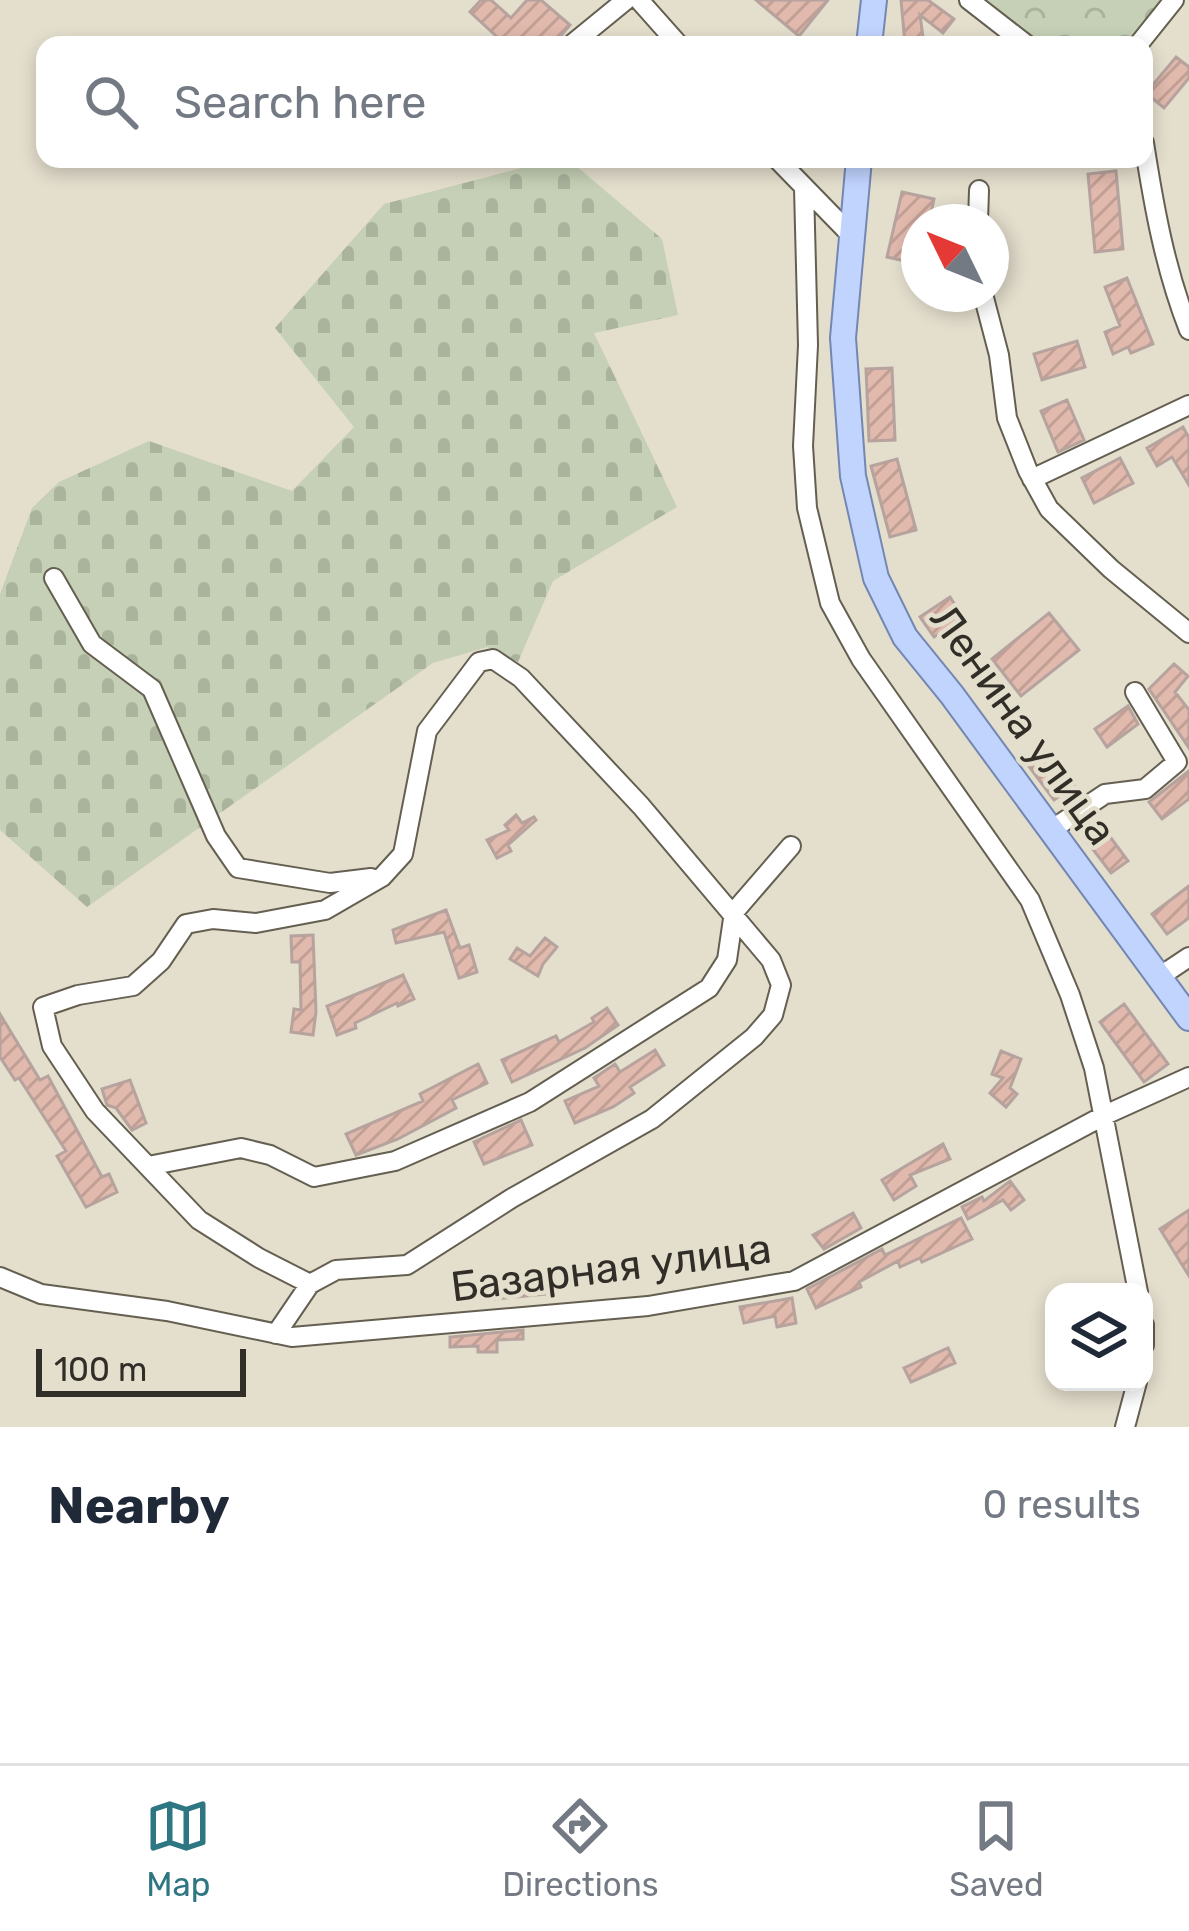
<!DOCTYPE html>
<meta charset="utf-8">
<style>
:root{--surface:#fff;--page:#f6f6f7;--text:#1f2937;--muted:#747a83;--line:#e0e1e3;--accent:#2e7681}
body{margin:0;font-family:Rubik,sans-serif;background:var(--page);color:var(--text)}
.controls{position:absolute;right:36px;bottom:36px;display:grid;overflow:hidden;border-radius:24px;box-shadow:0 6px 18px #0003}
.controls button{width:108px;height:108px;display:grid;place-items:center;padding:0;border:0;border-bottom:3px solid var(--line);background:var(--surface);color:var(--text);font:60px sans-serif}
.compass{position:absolute;left:901px;top:204px;width:108px;height:108px;border-radius:50%;background:var(--surface);box-shadow:0 6px 18px #0003;rotate:313deg}
.scale{position:absolute;left:36px;bottom:30px;width:210px;box-sizing:border-box;padding-left:12px;border:6px solid #312e28;border-top:0;font-size:33px;line-height:42px;white-space:nowrap;color:#312e28;-webkit-text-stroke:9px #e4decd;paint-order:stroke}
.list{margin:0;padding:0;list-style:none}
h2{display:flex;justify-content:space-between;align-items:center;height:156px;margin:0;padding:0 48px;font-size:51px}
h2 small{font-size:39px;font-weight:400;color:var(--muted)}
.icon{flex:none;width:66px;height:66px;fill:none;stroke:currentColor;stroke-width:2;stroke-linecap:round;stroke-linejoin:round}
.map{position:relative;flex:none;width:1189px;height:1427px;overflow:hidden}
.search{position:absolute;background:var(--surface);box-shadow:0 6px 18px #0003;left:36px;right:36px;top:36px;height:132px;display:flex;align-items:center;gap:30px;box-sizing:border-box;padding:0 42px;border-radius:24px;color:var(--muted);font-size:45px}
.sheet{height:336px;background:var(--surface)}
nav{display:flex;justify-content:space-around;align-items:center;box-sizing:border-box;height:168px;border-top:3px solid var(--line);background:var(--surface);font-size:33px;color:var(--muted)}
nav a{display:grid;justify-items:center;gap:6px}
nav .on{color:var(--accent)}
.map>svg:first-child{display:block}
.cemetery{fill:url(#cemetery-stones)}
.park{fill:url(#park-crowns)}
.building{fill:url(#building-hatch);stroke:#b6a39e;stroke-width:3}
.lines{fill:none;stroke-linecap:round;stroke-linejoin:round}
.minor-casing{stroke:#645f50;stroke-width:22}
.major-casing{stroke:#7487b3;stroke-width:28}
.minor{stroke:#fff;stroke-width:18}
.major{stroke:#c1d4fe;stroke-width:24}
.labels{text-anchor:middle;dominant-baseline:central;stroke-width:9;stroke-linejoin:round;paint-order:stroke}
.street-label{font-size:42px;fill:#312e28;stroke:#e4decd}
</style>
<div class="map">
<svg width="1189" height="1427" viewBox="0 0 1189 1427">
<defs>
<pattern id="cemetery-stones" width="16" height="16" patternUnits="userSpaceOnUse" patternTransform="scale(3)"><rect width="16" height="16" fill="#c5d0b6"/><path d="M2 7V4a2 2 0 0 1 4 0v3zM10 15v-3a2 2 0 0 1 4 0v3z" fill="#aab39c"/></pattern>
<pattern id="park-crowns" width="20" height="18" patternUnits="userSpaceOnUse" patternTransform="scale(3)"><rect width="20" height="18" fill="#c5d0b6"/><path d="M2 6a3 3 0 1 1 6 0M12 15a3 3 0 1 1 6 0" fill="none" stroke="#aab39c"/></pattern>
<pattern id="building-hatch" width="6" height="6" patternUnits="userSpaceOnUse" patternTransform="scale(3)"><rect width="6" height="6" fill="#e1b9ad"/><path d="M-1 1l2-2M0 6l6-6M5 7l2-2" fill="none" stroke="#c29f95"/></pattern>
</defs>
<rect width="100%" height="100%" fill="#e4decd"/>
<path class="cemetery" d="M556,159H568L662,239L678,315L594,333L677,507L553,581L518,662L487,647L433,663L87,907L0,830V594L32,508L59,482L149,441L292,491L354,427L275,328L384,204Z"/>
<path class="park" d="M982,0H1161L1126,45H1040Z"/>
<path class="building" d="M481,0H491L511,18L527,0H541L570,25L553,45H506L470,12Z
M756,0H828L799,36Z
M901,0H928L954,19L943,33L920,15L924,45L905,44Z
M1176,57L1189,67V78L1164,108L1146,93Z
M1116,171L1123,249L1095,252L1088,174Z
M902,192L934,199L929,222H919V264L887,257Z
M1127,278L1153,344L1131,353L1128,347L1113,354L1105,332L1120,326L1105,287Z
M1077,341L1085,367L1042,380L1034,354Z
M892,368L895,440L869,441L866,369Z
M1067,400L1084,440L1058,452L1041,411Z
M1183,427L1189,438V485L1172,457L1157,466L1147,448Z
M1120,458L1133,483L1094,503L1082,478Z
M897,459L916,530L890,537L871,466Z
M950,597L963,617L934,637L920,617Z
M1049,613L1079,650L1021,696L992,659Z
M1174,664L1188,676L1175,692L1189,710V748L1149,689Z
M1128,706L1138,724L1107,747L1095,729Z
M1047,751L1074,786L1054,800L1028,765Z
M1189,771V799L1162,819L1149,802Z
M516,815L522,823L534,817L536,820L508,845L511,851L497,858L487,840L509,830L505,825Z
M1102,826L1128,861L1111,873L1085,839Z
M1189,886V918L1167,934L1152,914Z
M446,910L460,948L469,945L477,972L459,978L444,932L396,943L393,930Z
M313,935L316,1012L313,1035L291,1032L294,1009L301,1010L300,962H292L291,936Z
M545,938L557,947L543,964L538,976L510,959L517,948L530,956Z
M403,975L414,999L398,1006L397,1003L355,1023L356,1028L337,1035L327,1006Z
M1124,1004L1168,1064L1144,1082L1100,1022Z
M607,1008L618,1025L585,1048L512,1082L502,1060L556,1036L559,1042L594,1022L592,1018Z
M0,1014L40,1080L48,1076L102,1177L109,1174L117,1192L86,1207L57,1156L66,1151L19,1078L15,1080L0,1057Z
M655,1050L664,1065L630,1087L634,1093L613,1107L575,1123L565,1101L599,1086L594,1078L615,1064L620,1072Z
M1001,1051L1021,1059L1010,1088L1017,1094L1006,1107L990,1093L1003,1078L992,1074Z
M478,1064L487,1083L452,1100L456,1108L398,1139L356,1155L346,1134L423,1101L420,1094Z
M130,1080L146,1123L132,1130L116,1108L107,1105L102,1089Z
M521,1120L532,1145L484,1164L474,1142Z
M943,1144L950,1159L910,1175L916,1186L894,1200L882,1180Z
M1010,1181L1024,1200L1011,1210L1003,1200L968,1219L962,1207L982,1197L984,1201Z
M1189,1210V1276L1160,1229Z
M853,1213L861,1228L824,1249L813,1235Z
M961,1218L972,1239L922,1262L920,1258L900,1267L898,1261L859,1282L861,1287L816,1308L807,1289L882,1249L885,1255Z
M545,1272L547,1294L495,1299L493,1277Z
M792,1298L796,1323L777,1327L775,1316L744,1323L740,1307Z
M523,1330V1339L497,1340V1352H478V1346L450,1347V1337Z
M948,1348L955,1363L911,1382L904,1368Z"/>
<g class="lines">
<g class="minor-casing">
<path id="minor" d="M639,0L679,45
M969,0L1027,45
M571,45L626,0
M1138,45L1174,0
M1144,143C1154,207 1165,269 1189,330
M777,159L852,236
M804,188L808,345L803,446L807,508L830,603L861,659L1030,900L1070,995L1094,1068L1138,1292
M978,222L979,190
M983,294L999,355L1007,418L1028,471L1049,509L1111,569L1189,633
M1032,479L1189,405
M54,578L92,644L152,689L216,836L238,868L330,883L371,878
M1051,830L1105,794L1145,789L1177,762L1135,692
M1159,977L1189,957
M148,1166L241,1148L270,1155L314,1177L395,1161L530,1102L709,988L727,960L734,912L791,846
M0,1277L41,1294L167,1311L292,1337L648,1306L794,1281L1105,1115L1189,1077
M1144,1325V1345
M276,1334L310,1284L336,1270L407,1265L512,1198L652,1119L754,1037L773,1015L781,985L771,960L641,806L521,678L493,659L479,662L427,731L403,854L382,877L325,910L256,923L213,919L186,924L161,961L133,986L78,995L43,1007L52,1046L95,1111L199,1220L259,1258L310,1284
M1125,1427L1137,1382"/>
</g>
<g class="major-casing">
<path id="major" d="M869,45L874,0
M859,159L843,338L853,476L876,578L905,637L952,695L1189,1018"/>
</g>
<use href="#minor" class="minor"/>
<use href="#major" class="major"/>
</g>
<g class="labels">
<g class="street-label">
<text transform="translate(1023 725) rotate(54)">Ленина улица</text>
<text transform="translate(611 1268) rotate(-7)">Базарная улица</text>
</g>
</g>
</svg>
<div class="controls">
<button><svg class="icon" aria-label="layers" viewBox="0 0 24 24"><path d="M12 4l9 5-9 5-9-5zM3 14l9 5 9-5"/></svg></button>
</div>
<svg class="compass" viewBox="-18 -18 36 36"><path d="M0-13l5 13h-10z" fill="#e53935"/><path d="M0 13l5-13h-10z" fill="#747a83"/></svg>
<div class="scale">100 m</div>
<div class="search"><svg class="icon" aria-label="search" viewBox="0 0 24 24"><circle cx="10" cy="10" r="6"/><path d="M15 15l6 6"/></svg>Search here</div>
</div>
<section class="sheet">
<h2>Nearby<small>0 results</small></h2>
<ul class="list">
</ul>
</section>
<nav>
<a class="on"><svg class="icon" aria-label="map" viewBox="0 0 24 24"><path d="M3 6l6-2 6 2 6-2v14l-6 2-6-2-6 2zM9 4v14M15 6v14"/></svg>Map</a>
<a><svg class="icon" aria-label="directions" viewBox="0 0 24 24"><path d="M12 3l9 9-9 9-9-9zM9 14v-3h6M13 9l2 2-2 2"/></svg>Directions</a>
<a><svg class="icon" aria-label="saved" viewBox="0 0 24 24"><path d="M7 4h10v16l-5-4-5 4z"/></svg>Saved</a>
</nav>
